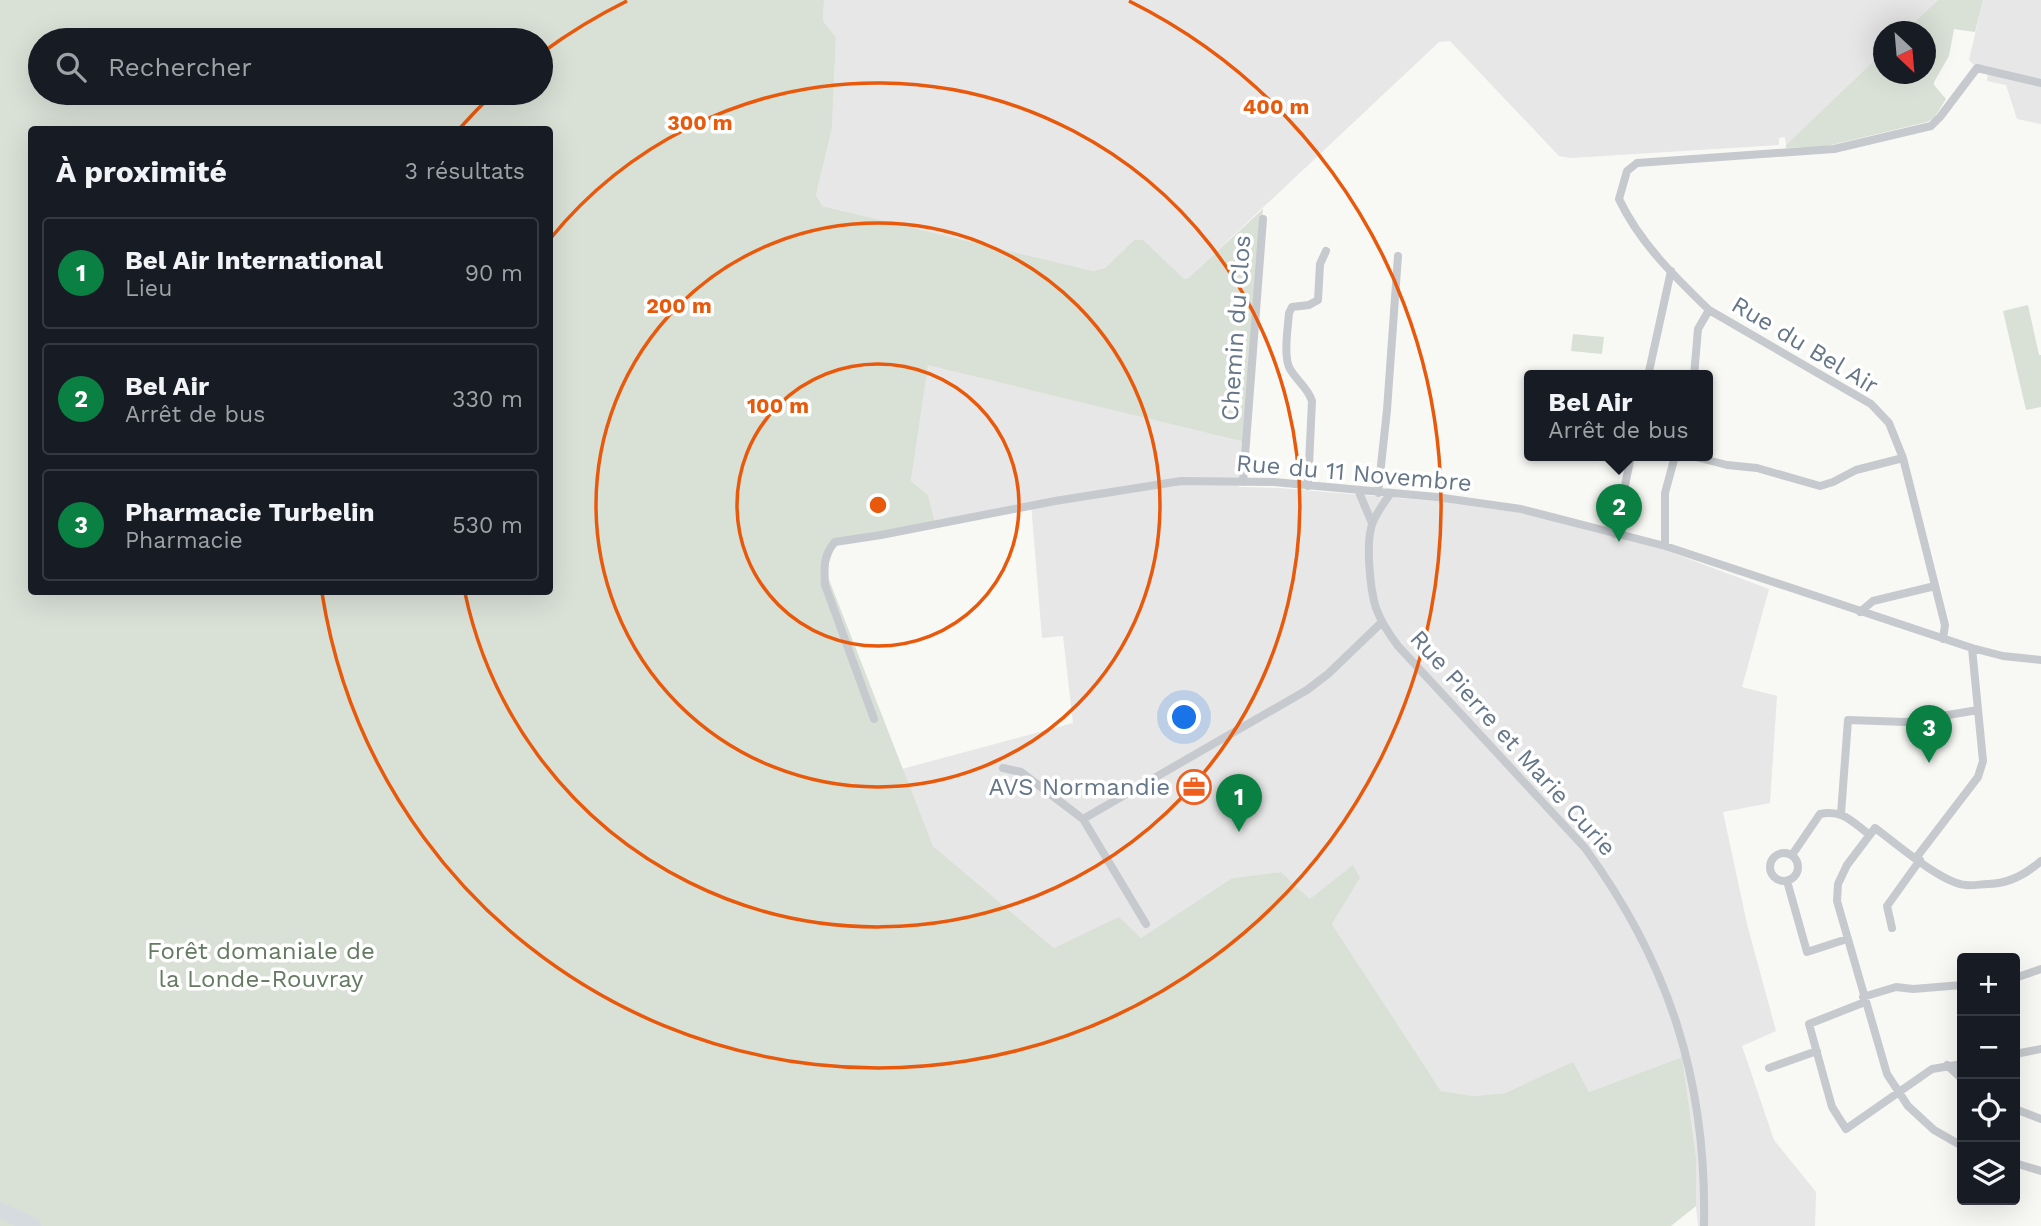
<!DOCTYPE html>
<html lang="fr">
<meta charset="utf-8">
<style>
:root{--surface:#171b24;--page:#20242c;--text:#f1f3f6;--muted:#9ea1a6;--line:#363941;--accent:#0b8043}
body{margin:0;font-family:"Work Sans",sans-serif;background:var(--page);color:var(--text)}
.controls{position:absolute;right:21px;bottom:21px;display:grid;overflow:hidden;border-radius:7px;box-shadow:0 7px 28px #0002}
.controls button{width:63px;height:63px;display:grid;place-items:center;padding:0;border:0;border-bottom:2px solid var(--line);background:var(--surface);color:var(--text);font:35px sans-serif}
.compass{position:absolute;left:1873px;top:21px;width:63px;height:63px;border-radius:50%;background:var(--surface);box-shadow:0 7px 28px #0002;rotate:154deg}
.you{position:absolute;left:1185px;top:718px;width:24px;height:24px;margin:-18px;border:5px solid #fff;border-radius:50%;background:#1a73e8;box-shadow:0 0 0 10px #1a73e833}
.badge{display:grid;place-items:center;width:46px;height:46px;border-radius:50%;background:var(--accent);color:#fff;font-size:23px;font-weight:700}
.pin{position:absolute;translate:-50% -58px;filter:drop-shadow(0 2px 4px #0008)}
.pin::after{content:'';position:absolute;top:37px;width:24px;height:21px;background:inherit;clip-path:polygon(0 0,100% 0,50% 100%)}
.popup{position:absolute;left:1524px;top:370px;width:189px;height:91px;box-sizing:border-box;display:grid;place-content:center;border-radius:7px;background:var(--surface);filter:drop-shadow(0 2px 5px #0005);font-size:23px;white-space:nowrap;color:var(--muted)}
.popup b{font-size:26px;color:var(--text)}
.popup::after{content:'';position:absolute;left:50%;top:100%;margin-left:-14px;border:14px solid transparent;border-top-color:var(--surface)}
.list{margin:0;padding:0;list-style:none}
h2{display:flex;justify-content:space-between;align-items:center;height:91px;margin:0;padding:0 28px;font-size:30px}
h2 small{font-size:23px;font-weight:400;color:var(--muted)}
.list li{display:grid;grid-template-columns:46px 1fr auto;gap:21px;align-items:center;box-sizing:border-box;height:112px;margin:0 14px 14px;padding:0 14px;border:2px solid var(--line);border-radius:7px}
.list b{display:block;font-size:26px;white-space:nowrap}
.list p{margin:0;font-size:23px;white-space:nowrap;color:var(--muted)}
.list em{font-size:23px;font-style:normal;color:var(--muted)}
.icon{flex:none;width:38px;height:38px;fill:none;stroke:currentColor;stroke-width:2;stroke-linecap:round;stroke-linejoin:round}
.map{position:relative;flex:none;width:2041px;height:1226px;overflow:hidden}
.search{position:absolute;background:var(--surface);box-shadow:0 7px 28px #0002;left:28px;top:28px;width:525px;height:77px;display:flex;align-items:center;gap:18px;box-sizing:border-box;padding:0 24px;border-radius:38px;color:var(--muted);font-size:26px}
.panel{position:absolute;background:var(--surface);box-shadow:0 7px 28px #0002;left:28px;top:126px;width:525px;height:469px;border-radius:7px}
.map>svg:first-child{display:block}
.built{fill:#e6e7e6}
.green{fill:#d9e0d6;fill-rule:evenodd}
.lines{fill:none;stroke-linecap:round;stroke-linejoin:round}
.street{stroke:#c6c9cd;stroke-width:8}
.highway{stroke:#d6dbe0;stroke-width:16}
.ring{fill:none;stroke:#e8590c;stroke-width:3.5}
.labels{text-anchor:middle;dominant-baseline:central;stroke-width:7;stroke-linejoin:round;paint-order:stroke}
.street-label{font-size:24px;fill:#657688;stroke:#fff}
.poi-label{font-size:24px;fill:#657688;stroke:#fff;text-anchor:end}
.park-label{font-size:24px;fill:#647a61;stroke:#fff}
.centre{fill:#e8590c;stroke:#fff;stroke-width:3.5}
.ring-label{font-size:21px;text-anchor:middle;font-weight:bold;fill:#e8590c;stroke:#fff;stroke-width:7;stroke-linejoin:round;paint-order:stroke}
</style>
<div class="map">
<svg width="2041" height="1226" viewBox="0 0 2041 1226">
<rect width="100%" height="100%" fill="#f8f8f5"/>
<path class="built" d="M824,0H1938L1905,31L1884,32L1883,52L1786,145L1785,137L1779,138V145L1571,158L1559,156L1450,41L1439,42L1187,279H1184L1134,240L1105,268L1093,271L822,206L816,195L832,128L836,37L823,21Z
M1983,0H2041V124L2017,119L2006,85L1987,81L1989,66L1974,65L1969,60Z
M928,364L1245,442L1239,487L1279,488L1434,501L1522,513L1662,549L1769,589L1742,687L1777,696L1770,803L1723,812L1747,924L1776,1031L1742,1046L1774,1140L1816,1192L1815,1226H1698L1696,1206V1156L1682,1057L1589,1092L1573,1063L1505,1093L1474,1096L1441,1091L1332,924L1360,878L1310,899L1281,872L1232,878L1141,938L1119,918L1054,948L933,846L902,769L1073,723L1063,636L1042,638L1031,503L935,522L928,495L911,481Z"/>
<path class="green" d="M0,0H824L823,21L836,37L832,128L816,195L822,206L1093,271L1105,268L1134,240H1143L1184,279H1187L1263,209L1245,442L928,365L911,481L928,495L935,522L837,539L826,572L933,846L1054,948L1119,917L1141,938L1232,878L1281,872L1310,899L1353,865L1360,878L1332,924L1441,1091L1474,1096L1505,1093L1573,1062L1589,1092L1682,1057L1696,1156V1206L1671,1226H0ZM40,40H541V93H40ZM32,130H550V592H32Z
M1938,0H1983L1975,32L1954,29L1949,56L1934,82V85L1946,99L1934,118L1927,122L1827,146L1786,148V145L1883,52L1884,74H1926V32L1905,31Z
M2028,305L2039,355H2041V407L2026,410L2003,311Z
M1573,334L1604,337L1602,354L1571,351Z"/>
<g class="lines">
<path class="street" d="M1709,310C1675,277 1639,242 1619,199L1627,171L1637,163L1834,149L1931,126L1940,117L1977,68L2041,83
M1648,376L1671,271
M1694,376L1698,329L1709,310L1871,404L1889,423L1903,458L1945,625L1943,639
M1692,456L1727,465L1757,468L1820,486L1833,482L1856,470L1903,458
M1243,482L1263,219
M1308,486L1312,401C1308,388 1297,381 1290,369C1283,357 1288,327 1289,313L1292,307L1309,305L1318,300L1320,264L1326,251
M1358,490L1372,523
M1378,493L1387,410L1398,256
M1390,494C1384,503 1377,512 1373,522C1365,540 1370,589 1376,608C1381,622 1389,634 1398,646L1585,848C1670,964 1707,1082 1704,1226
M1615,534L1631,456
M1665,546V493L1675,456
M1860,612L1873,601L1935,586
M874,719L825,585C824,568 823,555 835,542L881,535L1055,501L1181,481L1274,482L1436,497L1521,509L1665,546L1972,648L2003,656L2041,660
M1003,768L1021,772L1083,819L1146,924
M1841,814L1848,720L1906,722L1978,710
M1083,819L1307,690L1328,674L1382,622
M1770 867a14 14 0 1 1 28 0a14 14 0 1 1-28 0Z
M1792,855L1820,814C1843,809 1852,822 1870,835
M1916,858L1978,777L1983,761L1972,648
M1787,881L1807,952L1847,939
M1892,928L1887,906L1920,860
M2015,978L2041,969
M1863,997L1896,987L1913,989L1962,985
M1865,1002L1809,1024L1832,1107L1846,1129L1932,1069L1962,1064
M2015,1054L2041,1049
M1947,1065L1962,1079
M1769,1068L1817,1051
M2015,1109L2041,1119
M1962,1146L1934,1130L1908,1106L1887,1074L1837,901L1838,884L1847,865L1875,828C1896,843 1941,883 1966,885C1973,886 1981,884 1988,884C2008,884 2026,874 2041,861
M2015,1163L2041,1171"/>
<path class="highway" d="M0,1210L33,1226"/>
</g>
<g class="ring">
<circle cx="878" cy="505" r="141"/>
<circle cx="878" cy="505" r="282"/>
<path d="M550 239A422 422 0 1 1 465 593"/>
<path d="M460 128A563 563 0 0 1 494 93M543 52A563 563 0 0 1 627 1M1129 1A563 563 0 1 1 322 593"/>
</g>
<defs>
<g id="office-ring" transform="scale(1.75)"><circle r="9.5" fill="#fff" stroke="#ee5f20" stroke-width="1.5"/><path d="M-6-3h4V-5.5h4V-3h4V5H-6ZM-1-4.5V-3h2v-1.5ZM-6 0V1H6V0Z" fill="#ee5f20"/></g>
</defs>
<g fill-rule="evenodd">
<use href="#office-ring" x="1194" y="787"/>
</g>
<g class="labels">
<g class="street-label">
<text transform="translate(1236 328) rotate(-86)">Chemin du Clos</text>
<text transform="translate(1805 345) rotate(31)">Rue du Bel Air</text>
<text transform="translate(1354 473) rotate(5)">Rue du 11 Novembre</text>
<text transform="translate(1513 743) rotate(48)">Rue Pierre et Marie Curie</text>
</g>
<g class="poi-label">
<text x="1170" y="787">AVS Normandie</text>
</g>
<g class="park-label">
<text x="261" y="951">Forêt domaniale de<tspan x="261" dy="28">la Londe-Rouvray</tspan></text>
</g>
</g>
<circle cx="878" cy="505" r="10" class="centre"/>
<g class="ring-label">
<text x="1276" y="114">400 m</text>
<text x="700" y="130">300 m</text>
<text x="679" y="313">200 m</text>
<text x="778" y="413">100 m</text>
</g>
</svg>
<div class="controls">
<button>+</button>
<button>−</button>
<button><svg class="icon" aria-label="locate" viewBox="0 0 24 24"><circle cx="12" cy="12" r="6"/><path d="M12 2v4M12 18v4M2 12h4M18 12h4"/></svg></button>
<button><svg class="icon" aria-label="layers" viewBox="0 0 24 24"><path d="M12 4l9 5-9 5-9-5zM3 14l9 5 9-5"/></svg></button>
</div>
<svg class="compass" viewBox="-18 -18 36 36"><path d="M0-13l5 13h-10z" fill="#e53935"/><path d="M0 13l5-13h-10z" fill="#9ea1a6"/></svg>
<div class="you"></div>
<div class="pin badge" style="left:1239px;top:832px">1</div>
<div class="pin badge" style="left:1619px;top:542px">2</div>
<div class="popup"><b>Bel Air</b>Arrêt de bus</div>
<div class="pin badge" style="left:1929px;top:763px">3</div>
<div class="search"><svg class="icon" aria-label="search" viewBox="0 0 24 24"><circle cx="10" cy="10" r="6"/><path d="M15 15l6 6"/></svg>Rechercher</div>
<section class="panel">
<h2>À proximité<small>3 résultats</small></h2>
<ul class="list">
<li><span class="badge">1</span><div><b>Bel Air International</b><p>Lieu</p></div><em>90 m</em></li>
<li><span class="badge">2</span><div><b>Bel Air</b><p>Arrêt de bus</p></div><em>330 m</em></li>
<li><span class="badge">3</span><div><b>Pharmacie Turbelin</b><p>Pharmacie</p></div><em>530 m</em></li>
</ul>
</section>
</div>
